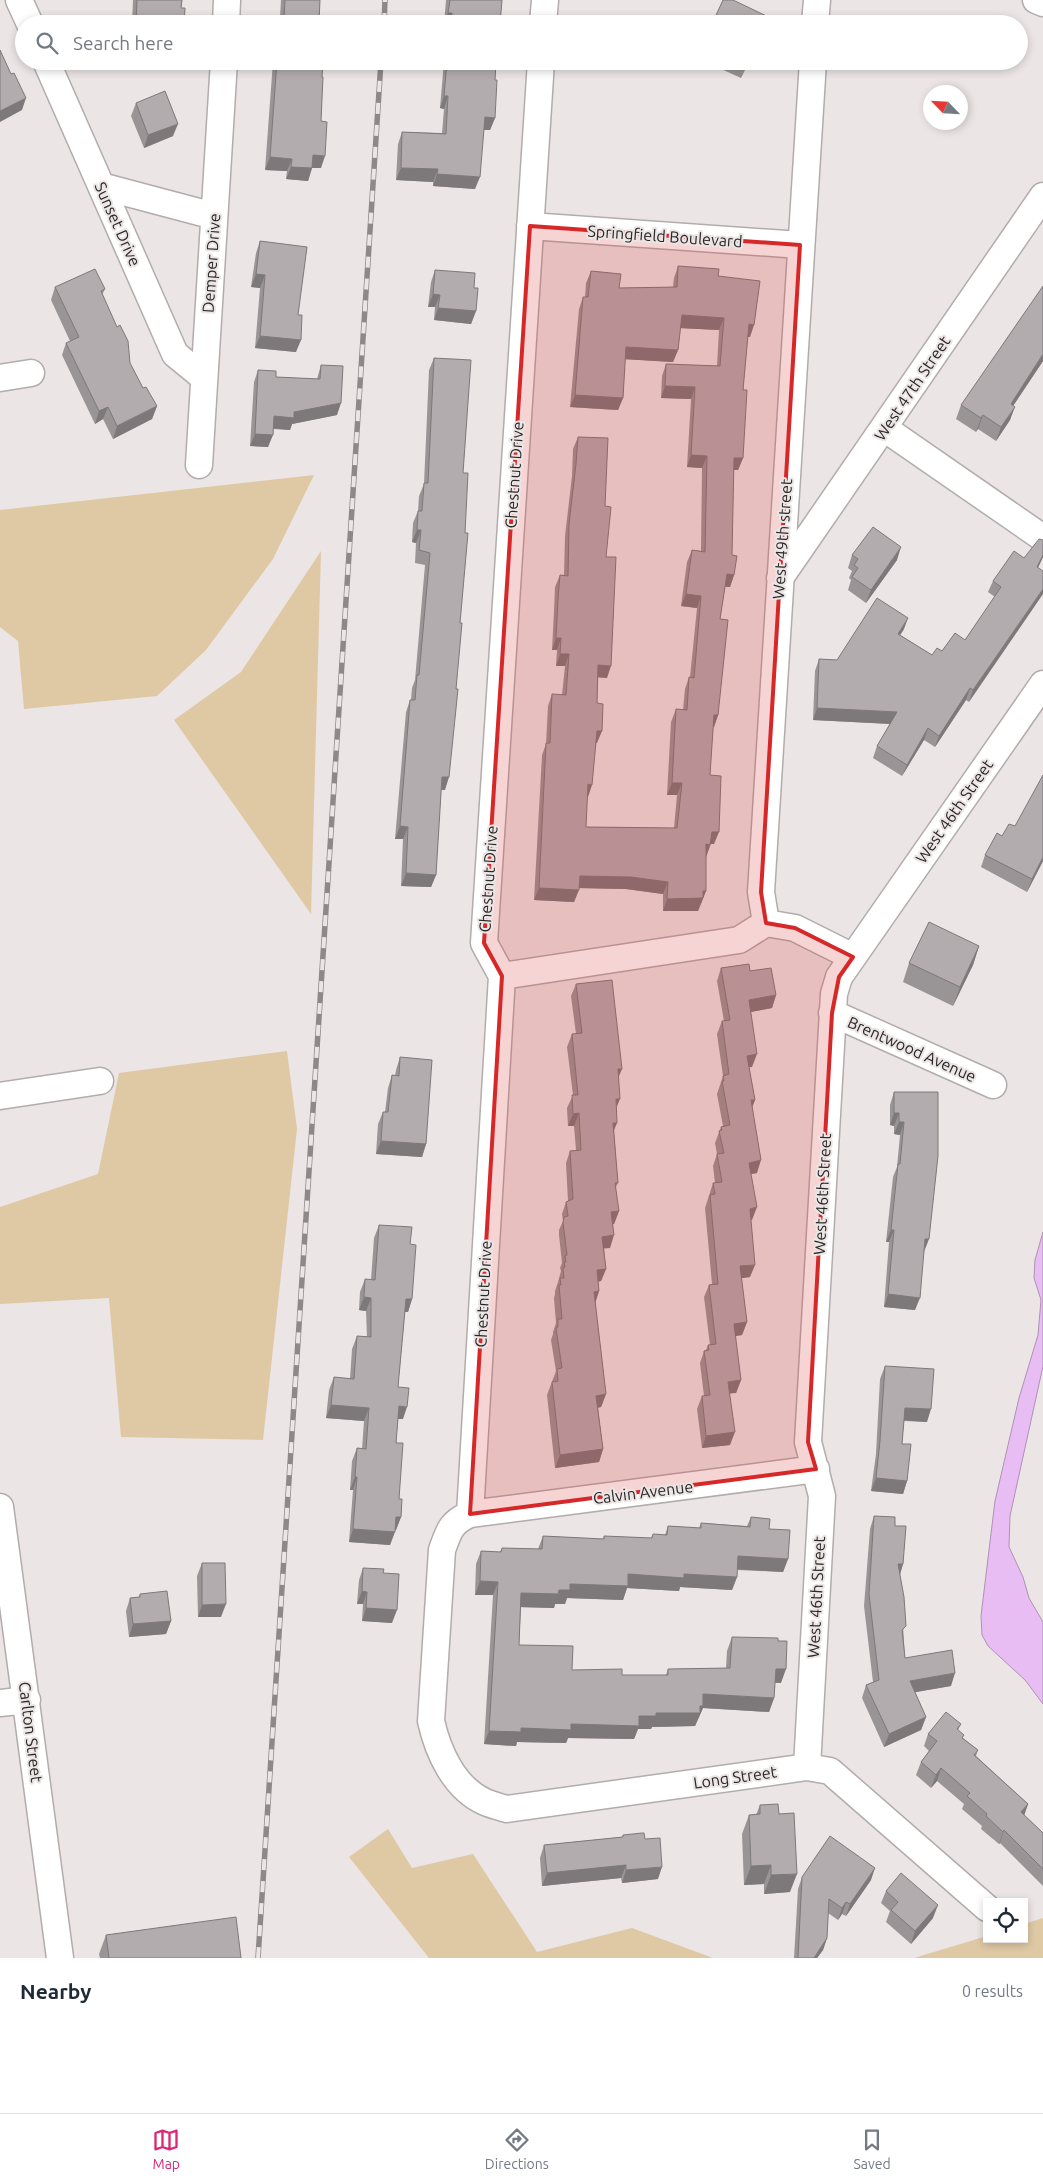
<!DOCTYPE html>
<style>
:root{--surface:#fff;--page:#f6f6f7;--text:#1f2937;--muted:#747a83;--line:#e0e1e3;--accent:#db2777}
body{margin:0;font-family:Ubuntu,sans-serif;background:var(--page);color:var(--text)}
.controls{position:absolute;right:15px;bottom:15px;display:grid;overflow:hidden;border-radius:0px;box-shadow:0 2px 8px #0003}
.controls button{width:45px;height:45px;display:grid;place-items:center;padding:0;border:0;border-bottom:1px solid var(--line);background:var(--surface);color:var(--text);font:25px sans-serif}
.compass{position:absolute;left:923px;top:85px;width:45px;height:45px;border-radius:50%;background:var(--surface);box-shadow:0 2px 8px #0003;rotate:295deg}
.list{margin:0;padding:0;list-style:none}
h2{display:flex;justify-content:space-between;align-items:center;height:65px;margin:0;padding:0 20px;font-size:21px}
h2 small{font-size:16px;font-weight:400;color:var(--muted)}
.icon{flex:none;width:28px;height:28px;fill:none;stroke:currentColor;stroke-width:2;stroke-linecap:round;stroke-linejoin:round}
.map{position:relative;flex:none;width:1043px;height:1958px;overflow:hidden}
.search{position:absolute;background:var(--surface);box-shadow:0 2px 8px #0003;left:15px;right:15px;top:15px;height:55px;display:flex;align-items:center;gap:12px;box-sizing:border-box;padding:0 18px;border-radius:28px;color:var(--muted);font-size:19px}
.sheet{height:155px;background:var(--surface)}
nav{display:flex;justify-content:space-around;align-items:center;box-sizing:border-box;height:70px;border-top:1px solid var(--line);background:var(--surface);font-size:14px;color:var(--muted)}
nav a{display:grid;justify-items:center;gap:2px}
nav .on{color:var(--accent)}
.map>svg:first-child{display:block}
.green{fill:#dfc8a4}
.water{fill:#e8bdf3;stroke:#af90b6}
.lines{fill:none;stroke-linecap:round;stroke-linejoin:round}
.minor-casing{stroke:#b3acac;stroke-width:29}
.minor{stroke:#fff;stroke-width:26}
.rail-casing{stroke:#8e8989;stroke-width:5.5}
.rail{stroke:#ece5e5;stroke-width:4;stroke-dasharray:11;stroke-linecap:butt}
.wall{fill:#999496}
.shaded-wall{fill:#7d787a}
.building{fill:#b2acaf;stroke:#7d787a}
.marked{fill:#d62828;fill-opacity:0.2;stroke:#d62828;stroke-width:4;stroke-linejoin:round}
.labels{text-anchor:middle;dominant-baseline:central;stroke-width:4;stroke-linejoin:round;paint-order:stroke}
.street-label{font-size:16px;fill:#2b2828;stroke:#ece5e5}
</style>
<div class="map">
<svg width="1043" height="1958" viewBox="0 0 1043 1958">
<rect width="100%" height="100%" fill="#ece5e5"/>
<path class="green" d="M314,475L273,559L206,650L157,696L24,709L18,641L0,627V510Z
M321,551L311,914L174,720L241,672Z
M287,1051L297,1129L263,1440L121,1437L109,1298L0,1304V1207L98,1174L119,1073Z
M388,1829L412,1868L473,1854L537,1952L632,1928L713,1958H429L349,1857Z
M1043,1918V1958H914L987,1936V1939H1024V1924Z"/>
<path class="water" d="M1043,1232V1366L1010,1516L1009,1547L1023,1577L1029,1598L1043,1622V1704L1025,1680L988,1646L982,1635L981,1616L995,1501L1019,1398L1038,1335L1041,1300L1034,1278L1035,1260Z"/>
<g class="lines">
<g class="minor-casing">
<path id="minor" d="M19,0L30,24
M1036,0L1043,3
M226,24L227,0
M543,24L545,0
M815,24L817,0
M46,61L175,354L203,377
M541,61L484,943L502,976L470,1514C450,1523 449,1531 442,1550L431,1721C438,1752 454,1788 485,1802C492,1805 500,1807 507,1809L807,1767L830,1771L987,1908
M813,61L761,892L766,923L795,928L853,957
M101,186L214,216
M530,226L800,245
M0,378L31,373
M884,428L1043,538
M199,465L224,61
M780,578L1043,196
M502,976L739,940L766,923
M832,1013L993,1085
M0,1096L100,1081
M0,1507L60,1958
M470,1514L816,1469
M0,1703L27,1700
M807,1767L822,1496L808,1442L834,994L839,977L853,957L1043,684"/>
</g>
<use href="#minor" class="minor"/>
<g class="rail-casing">
<path id="rail" d="M384,24L385,0
M258,1958L381,61"/>
</g>
<use href="#rail" class="rail"/>
</g>
<path class="wall" d="M133,0H182L181,8L184,24H132Z
M281,0H320L319,21L321,24H277L280,17Z
M446,0H502L500,24H444Z
M273,61H323L322,77L321,121V168H312L308,181L286,179L287,171L265,170Z
M444,61H496L495,80V118L490,130H484L475,189L433,186V182L396,180L398,144L402,132L442,133L444,109L440,108Z
M722,61H749L741,78L719,68Z
M752,61H761L759,65Z
M136,103L173,136L144,148L131,116Z
M260,241L298,315L296,352L255,348L260,288L251,287L256,253Z
M678,266L718,276L750,337H748L743,390V458L738,470H733L732,555L734,575L730,587H725L720,619L718,715L714,727H713L710,775L714,844H711L706,857V891L698,911H663V894L626,889L579,888L574,902L534,900L542,755L546,744L548,706L552,694L562,695L565,666H556L557,650H552L554,611L555,587L560,575H564L565,536L572,476L573,449L578,437L605,506L607,678L598,677L597,703V743H596L587,797L586,827L674,828L677,795H667L671,722L676,709L683,710L685,689L689,677H690L697,608L681,606L687,562L692,550L701,551L702,468L687,467L691,399L661,398L662,376L666,364L717,366L719,330L680,328L678,350L673,362L625,359L623,398L618,410L570,407L579,309L583,297H585L586,283L591,271L619,288L673,287L674,278Z
M435,270L474,288L476,311L471,324L434,320L435,307H428L431,282Z
M55,287L105,289L102,295L130,363L143,388L157,406L152,419L113,439L103,419L95,424L62,355L66,343L70,341L51,300Z
M434,358L463,473L445,790H441L436,875L431,887L401,886L403,839H395L406,712L410,700H411L412,688L415,680L425,565L415,563L416,543L412,542L413,523L418,511L419,496L424,484L429,370Z
M1043,361L1013,406L1010,420L996,441L978,429L976,432L956,419L961,405Z
M321,365L337,415L292,424L290,430L273,429L268,447L250,446L254,382L258,370L276,377L317,379Z
M1043,540V557L969,702L966,700L935,747L924,740L902,776L873,758L877,746L890,724L813,720L815,671L819,659L837,660L904,629L900,635L932,655L965,640L995,597L988,592L993,581L1024,558Z
M852,555L897,560L866,603L848,590L851,580L849,578L852,571L848,568Z
M985,855L1043,861L1027,892L981,867Z
M979,946L973,965L953,1006L903,982L909,963Z
M721,968L750,971L776,995L772,1008L751,1012L752,1067H749L755,1100L752,1108L757,1173L751,1174L752,1220H751L750,1277L741,1278L747,1322L742,1335L735,1336L741,1380L736,1393H730V1445L702,1448L697,1409L702,1396H704L700,1363L704,1351L706,1350L708,1345H710L704,1297L709,1285L712,1284L705,1208L713,1183H715L713,1166L717,1154L715,1143L721,1127L723,1126L717,1094L723,1076L717,1034L722,1021H724L717,981Z
M576,984L619,1077L614,1131L618,1183L615,1189L619,1211L614,1224H613L610,1248H604L606,1269L601,1281L598,1282L599,1291L595,1302L606,1394L601,1407L598,1408L603,1449L599,1462L555,1468L547,1395L556,1371L551,1340L553,1334V1332L556,1323L554,1298L555,1294V1291L558,1282L561,1271L560,1268L562,1263L559,1235V1230L563,1221L562,1214L566,1202L568,1201L566,1163L570,1151L576,1150L574,1126H568L567,1108L573,1095L567,1047L572,1034H576L571,996Z
M400,1057L426,1144L422,1157L376,1154L378,1124L383,1112H385L388,1088L392,1075L395,1076L396,1070Z
M894,1092H938L924,1252L915,1310L884,1307L889,1242H886L893,1177L897,1167L900,1135L894,1134V1126L890,1125V1105Z
M379,1225L410,1244L412,1299L408,1312H405L398,1387L403,1419H398L396,1443L399,1499L401,1517L396,1530H395L390,1545L349,1542L353,1490H350L352,1461L357,1448L362,1449L364,1421L326,1418L329,1390L334,1377L350,1379L352,1349L357,1336L367,1337L366,1311L359,1310L360,1292L365,1279L371,1280L374,1238Z
M885,1366L927,1422L904,1421L902,1444L907,1481L903,1494L871,1491L876,1454L880,1379Z
M874,1516L895,1526L903,1564L900,1575L905,1658L951,1686L915,1692L926,1717L921,1730L884,1747L862,1698L866,1685L873,1682L864,1606L870,1529Z
M751,1517L769,1529L788,1559L783,1572L737,1570V1577L732,1590L680,1587L679,1591L627,1588L623,1600L567,1598L565,1604H555L554,1608L521,1607L519,1645L572,1670L622,1675H666L668,1669L726,1668L727,1651L732,1637L778,1641L781,1683H775L774,1698L769,1712L703,1708L695,1726L652,1727L651,1729H638L634,1739L568,1738L566,1743L517,1742L516,1746L484,1744L493,1595H475L476,1564L481,1551L500,1552L502,1548L538,1549L543,1536L603,1539L604,1536L651,1538L653,1534L665,1535L668,1526L699,1528L701,1523L747,1526Z
M202,1563L221,1617H198L197,1576Z
M363,1568L383,1573L392,1623L362,1621L363,1604H357L359,1580Z
M140,1594L171,1621L166,1634L129,1637L126,1611L130,1598L139,1597Z
M961,1724L958,1730L963,1738L978,1750L976,1756L1028,1804L1024,1815L1043,1833V1886L1000,1843L999,1844L981,1829L982,1826L962,1809L964,1804L937,1781L931,1788L916,1775L921,1762L929,1751L924,1746L928,1734Z
M760,1805L779,1814L790,1892L764,1894V1884L744,1885L742,1834L749,1815H756Z
M623,1835L645,1839L658,1879L622,1883L621,1878L542,1886L540,1858L544,1845L622,1837Z
M802,1877L871,1880L846,1916L842,1914L838,1920L828,1913L827,1938L823,1950L817,1958H794L798,1889Z
M886,1891L933,1918L911,1944L886,1922L890,1911L881,1903Z
M106,1935L241,1958H100L99,1954Z"/>
<path class="shaded-wall" d="M448,13H452L448,24H444Z
M748,61H749L741,78L746,66Z
M444,96H448L444,109L440,108Z
M26,98L22,110L0,122V111Z
M485,117L495,118L490,130H480Z
M178,124L173,136L144,148L148,135Z
M313,155L325,156L321,168H310H312L308,181L286,179L291,167Z
M270,157L292,159L287,171L265,170Z
M401,168L438,169L433,182L396,180Z
M437,174L480,177L475,189L433,186Z
M256,274L265,275L260,288L251,287Z
M433,294L440,295L435,307H428Z
M438,308L476,311L471,324L434,320Z
M682,315L724,318L719,330L678,328Z
M749,324L754,325L750,337H745Z
M260,336L301,340L296,352L255,348Z
M626,347L678,350L673,362L621,359Z
M1043,354V361L1005,418L1011,404Z
M665,386L695,387L691,399L661,398Z
M575,395L623,398L618,410L570,407Z
M341,403L337,415L292,424L290,430L269,428L274,416Z
M157,406L152,419L113,439L117,426Z
M108,407L103,419L95,424L99,411Z
M1015,407L1010,420L996,441L1001,427Z
M983,415L978,429L976,432L981,418Z
M255,434L273,435L268,447L250,446Z
M691,455L707,456L702,468L687,467Z
M734,458H743L738,470H729Z
M417,530H421L416,543L412,542Z
M901,547L897,560L866,603L871,590Z
M1043,555V557L1033,579L1037,567Z
M727,574L734,575L730,587L723,586Z
M1043,589V594L969,702L973,690Z
M686,594L701,596L697,608L681,606Z
M908,618L904,629L893,646L898,634Z
M556,638H561L557,650H552Z
M560,654H569L565,666H556Z
M598,665L611,666L607,678L594,677Z
M970,688L966,700L935,747L939,736Z
M817,708L897,712L893,724L813,720Z
M714,715H718L714,727H709Z
M928,728L924,740L902,776L907,765Z
M597,731H602L597,743H592Z
M442,777H449L445,790L437,789Z
M672,783H682L677,795H667Z
M588,784L592,785L588,797H584Z
M400,826L408,827L403,839H395Z
M712,832H719L714,844H707Z
M706,844L710,845L706,857Z
M1043,857V861L1027,892L1032,879Z
M406,873L436,875L431,887L401,886Z
M580,876L631,877L668,882L663,894L626,889L575,888Z
M539,888L579,890L574,902L534,900Z
M703,891H706L698,911H663L667,899Z
M979,946L973,965L953,1006L960,987Z
M776,995L772,1008L745,1013L749,1000Z
M757,1054L752,1067L742,1068L747,1056Z
M618,1069H622L617,1081Z
M616,1099H620L615,1111Z
M751,1100H755L750,1112Z
M579,1113L574,1126H568L573,1114Z
M894,1113H899L894,1126L890,1125Z
M899,1122H904L900,1135L894,1134Z
M613,1123H617L612,1135Z
M381,1141L426,1144L422,1157L376,1154Z
M761,1160L757,1173L745,1175L749,1163Z
M757,1207L752,1220L745,1221L750,1209Z
M619,1211L614,1224L607,1225L611,1212Z
M891,1230H894L889,1242H886Z
M614,1235L610,1248L598,1249L602,1237Z
M925,1239H929L924,1252Z
M755,1265L750,1277L735,1279L740,1266Z
M606,1269L601,1281L592,1282L597,1270Z
M599,1291L595,1304L594,1292Z
M888,1294L920,1298L915,1310L884,1307Z
M364,1297L371,1298L366,1311L359,1310Z
M406,1299H412L408,1312H401Z
M747,1322L742,1335L729,1337L734,1324Z
M741,1380L736,1393L724,1394L728,1382Z
M606,1394L601,1407L592,1408L596,1396Z
M331,1405L369,1408L364,1421L326,1418Z
M399,1406L407,1407L403,1419H394Z
M905,1408L931,1409L927,1422L900,1420Z
M735,1432L730,1445L702,1448L706,1436Z
M603,1449L599,1462L555,1468L560,1455Z
M355,1477H357L353,1490H350Z
M876,1478L907,1481L903,1494L871,1491Z
M396,1517H401L396,1530L391,1529Z
M353,1529L395,1532L390,1545L349,1542Z
M738,1556L788,1559L783,1572L733,1569Z
M898,1564H903L899,1577Z
M628,1574H684L737,1577L732,1590L680,1587L679,1591L627,1588L623,1600L567,1598L565,1604H555L554,1608L516,1607L521,1593L559,1590L570,1584Z
M480,1581L498,1582L493,1595H475Z
M362,1591L367,1592L363,1604H357Z
M226,1604L221,1617H198L202,1605Z
M366,1608L397,1610L392,1623L362,1621Z
M171,1621L166,1634L129,1637L133,1624Z
M776,1669H786L781,1683L771,1682Z
M955,1673L951,1686L905,1694L910,1681Z
M703,1694L774,1698L769,1712L703,1708L695,1726L652,1727L651,1729H638L634,1739L568,1738L566,1743L517,1742L516,1746L484,1744L489,1731L571,1724L656,1713Z
M926,1717L921,1730L884,1747L889,1734Z
M941,1768L937,1781L931,1788L936,1775Z
M1028,1804L1024,1816L1021,1812Z
M1004,1830L1000,1843L999,1844L1003,1832Z
M626,1865L621,1878L542,1886L547,1873Z
M771,1865L764,1884L744,1885L751,1866Z
M662,1867L658,1879L622,1883L626,1870Z
M875,1868L871,1880L846,1916L850,1904Z
M797,1874L790,1892L764,1894L771,1875Z
M846,1902L842,1914L838,1920L842,1908Z
M938,1905L933,1918L911,1944L915,1931Z
M827,1938L823,1950L817,1958H814Z"/>
<path class="building" d="M137,0H182L181,8H185L184,24H136Z
M285,0H320L319,21H322L321,24H279L280,17L284,18Z
M450,0H502L500,24H451L452,13H448Z
M723,0H733L779,22L778,24H712Z
M0,50L11,74L14,73L26,98L0,111Z
M277,61H323L322,77H323L321,121L327,122L325,156L313,155L312,168L291,167L292,159L270,157Z
M447,61H496L495,80H497L495,118L485,117L480,177L437,174L438,169L401,168L402,132L446,134L448,96H444Z
M737,61H748L746,66Z
M165,91L178,124L148,135L136,103Z
M260,241L307,247L298,315H302L301,340L260,336L265,275L256,274Z
M678,266L719,269L718,276L760,281L754,325L749,324L743,390H747L743,458H734L732,555L737,556L734,575L727,574L720,619L728,620L718,715H714L710,775L721,776L719,832H712L710,845L706,844V891H703V898L667,899L668,882L631,877L580,876L579,890L539,888L546,743H550L552,694L566,695L569,654H560L561,638H556L558,599L560,575L568,576L569,524L576,464L578,437L608,438L605,506L611,507L606,557H616L611,666L598,665L597,703L603,704L602,731H597L592,785L588,784L586,827L677,828L682,783H672L676,709L687,710L689,677L694,678L701,596L686,594L692,550L705,552L707,456L691,455L695,387L665,386L666,364L720,366L724,318L682,315L678,350L626,347L623,398L575,395L583,297H588L591,271L621,274L619,288L677,287Z
M95,269L105,289L101,291L117,327L120,325L128,341L130,363L143,388L146,387L157,406L117,426L108,407L99,411L66,343L79,337L55,287Z
M435,270L475,273L474,288H478L476,311L438,308L440,295L433,294Z
M1043,286V354L1011,404L1015,407L1001,427L983,415L981,418L961,405Z
M434,358L471,360L463,473H468L465,533H468L460,623H462L456,689H458L449,777H442L436,875L406,873L408,827L400,826L410,700H415L417,675H419L430,553L419,550L421,530H417L418,511H422L424,483H428Z
M321,365L343,366L341,403L294,412V418L274,416L273,435L255,434L258,370L276,371V377L320,379Z
M873,527L901,547L871,590L852,577L858,568L854,565L858,559L852,555Z
M1039,539L1043,540V555L1037,567L1043,571V589L973,690L970,688L939,736L928,728L907,765L877,746L897,712L817,708L819,659L837,660L877,598L908,618L898,634L932,655L937,648L942,651L955,633L965,640L1001,587L993,581L1014,551L1024,558Z
M1043,775V857L1032,879L985,855L997,833L1002,836L1009,824L1015,826Z
M929,922L979,946L960,987L909,963Z
M749,964L750,971L771,968L776,995L749,1000L757,1054L747,1056L755,1100H751L761,1160L749,1163L757,1207L750,1209L755,1265L740,1266L747,1322L734,1324L741,1380L728,1382L735,1432L706,1436L702,1396L710,1395L704,1351L709,1350L708,1345L716,1344L709,1285L718,1284L710,1195L715,1194L713,1183L722,1182L717,1154L724,1153L719,1131L722,1130L721,1127L730,1125L722,1081H724L723,1076L729,1074L722,1021L730,1020L721,968Z
M612,980L622,1069H618L620,1099H616L617,1123H613L618,1183H615L619,1211L611,1212L614,1235L602,1237L606,1269L597,1270L599,1291L594,1292L606,1394L596,1396L603,1449L560,1455L552,1382L558,1381L557,1369L562,1368L556,1328L558,1327V1319H562L559,1285H561L560,1278H564L563,1268L565,1267L564,1262H566L565,1256L567,1255L563,1223L564,1217L568,1216L566,1202L573,1199L570,1151L581,1150L579,1113L573,1114L572,1095H578L572,1034L582,1033L576,984Z
M400,1057L432,1060L426,1144L381,1141L383,1112H388L392,1075L399,1076Z
M894,1092H938V1156L929,1239H925L920,1298L888,1294L894,1230H891L898,1164H900L904,1122H899V1113H894Z
M379,1225L412,1227L410,1244L416,1245L412,1299H406L398,1387L409,1388L407,1407L399,1406L396,1443H403L399,1499H402L401,1517H396L395,1532L353,1529L357,1477H355L357,1448L366,1449L369,1408L331,1405L334,1377L354,1379L357,1336L371,1337V1298L364,1297L365,1279L375,1280Z
M885,1366L934,1369L931,1409L905,1408L902,1444H911L907,1481L876,1478L880,1441Z
M874,1516L895,1517V1526H906L903,1564H898L904,1597L906,1626L902,1630L905,1658L952,1650L955,1673L910,1681L926,1717L889,1734L866,1685L879,1680L869,1594Z
M751,1517L770,1519L769,1529L790,1530L788,1559L738,1556L737,1577L684,1574V1578L628,1574V1586L570,1584V1590H559L558,1594L521,1593L519,1645L573,1646L572,1670L622,1669V1675H668V1669L730,1668L732,1637L778,1638V1641H787L786,1669H776L774,1698L703,1694V1706H700V1713H656V1716H639V1726L571,1724V1730L521,1728V1732L489,1731L498,1582L480,1581L481,1551L501,1552L502,1548L542,1549L543,1536L604,1539V1536L652,1538L653,1534L667,1535L668,1526L701,1528V1523L750,1527Z
M202,1563H225L226,1604L202,1605Z
M363,1568L384,1569L383,1573L399,1574L397,1610L366,1608L367,1592L362,1591Z
M167,1591L171,1621L133,1624L130,1598L140,1597V1594Z
M946,1712L961,1724L957,1729L964,1735L962,1738L978,1750L974,1755L1028,1804L1021,1812L1043,1833V1869L1004,1830L1003,1832L986,1816L987,1814L967,1796L970,1793L941,1768L936,1775L921,1762L937,1741L928,1734Z
M778,1804L779,1814L794,1813L797,1874L771,1875V1865L751,1866L749,1815L760,1814V1805Z
M642,1833H644L645,1839L660,1838L662,1867L626,1870V1865L547,1873L544,1845L623,1837V1835Z
M830,1836L875,1868L850,1904L846,1902L842,1908L829,1899L827,1938L814,1958H798L802,1877Z
M901,1873L938,1905L915,1931L891,1910L898,1902L886,1891Z
M236,1917L241,1958H109L106,1935Z"/>
<path class="marked" d="M530,226L800,245L761,892L766,923L795,928L853,957L839,977L832,1013L808,1442L816,1469L470,1514L502,976L484,943Z"/>
<g class="labels">
<g class="street-label">
<text transform="translate(118 224) rotate(66)">Sunset Drive</text>
<text transform="translate(665 236) rotate(4)">Springfield Boulevard</text>
<text transform="translate(211 263) rotate(-86)">Demper Drive</text>
<text transform="translate(912 388) rotate(-56)">West 47th Street</text>
<text transform="translate(514 475) rotate(-86)">Chestnut Drive</text>
<text transform="translate(782 539) rotate(-86)">West 49th street</text>
<text transform="translate(954 811) rotate(-55)">West 46th Street</text>
<text transform="translate(488 879) rotate(-86)">Chestnut Drive</text>
<text transform="translate(912 1049) rotate(24)">Brentwood Avenue</text>
<text transform="translate(822 1194) rotate(-87)">West 46th Street</text>
<text transform="translate(483 1294) rotate(-87)">Chestnut Drive</text>
<text transform="translate(643 1492) rotate(-7)">Calvin Avenue</text>
<text transform="translate(816 1597) rotate(-87)">West 46th Street</text>
<text transform="translate(31 1732) rotate(83)">Carlton Street</text>
<text transform="translate(735 1777) rotate(-8)">Long Street</text>
</g>
</g>
</svg>
<div class="controls">
<button><svg class="icon" aria-label="locate" viewBox="0 0 24 24"><circle cx="12" cy="12" r="6"/><path d="M12 2v4M12 18v4M2 12h4M18 12h4"/></svg></button>
</div>
<svg class="compass" viewBox="-18 -18 36 36"><path d="M0-13l5 13h-10z" fill="#e53935"/><path d="M0 13l5-13h-10z" fill="#747a83"/></svg>
<div class="search"><svg class="icon" aria-label="search" viewBox="0 0 24 24"><circle cx="10" cy="10" r="6"/><path d="M15 15l6 6"/></svg>Search here</div>
</div>
<section class="sheet">
<h2>Nearby<small>0 results</small></h2>
<ul class="list">
</ul>
</section>
<nav>
<a class="on"><svg class="icon" aria-label="map" viewBox="0 0 24 24"><path d="M3 6l6-2 6 2 6-2v14l-6 2-6-2-6 2zM9 4v14M15 6v14"/></svg>Map</a>
<a><svg class="icon" aria-label="directions" viewBox="0 0 24 24"><path d="M12 3l9 9-9 9-9-9zM9 14v-3h6M13 9l2 2-2 2"/></svg>Directions</a>
<a><svg class="icon" aria-label="saved" viewBox="0 0 24 24"><path d="M7 4h10v16l-5-4-5 4z"/></svg>Saved</a>
</nav>
